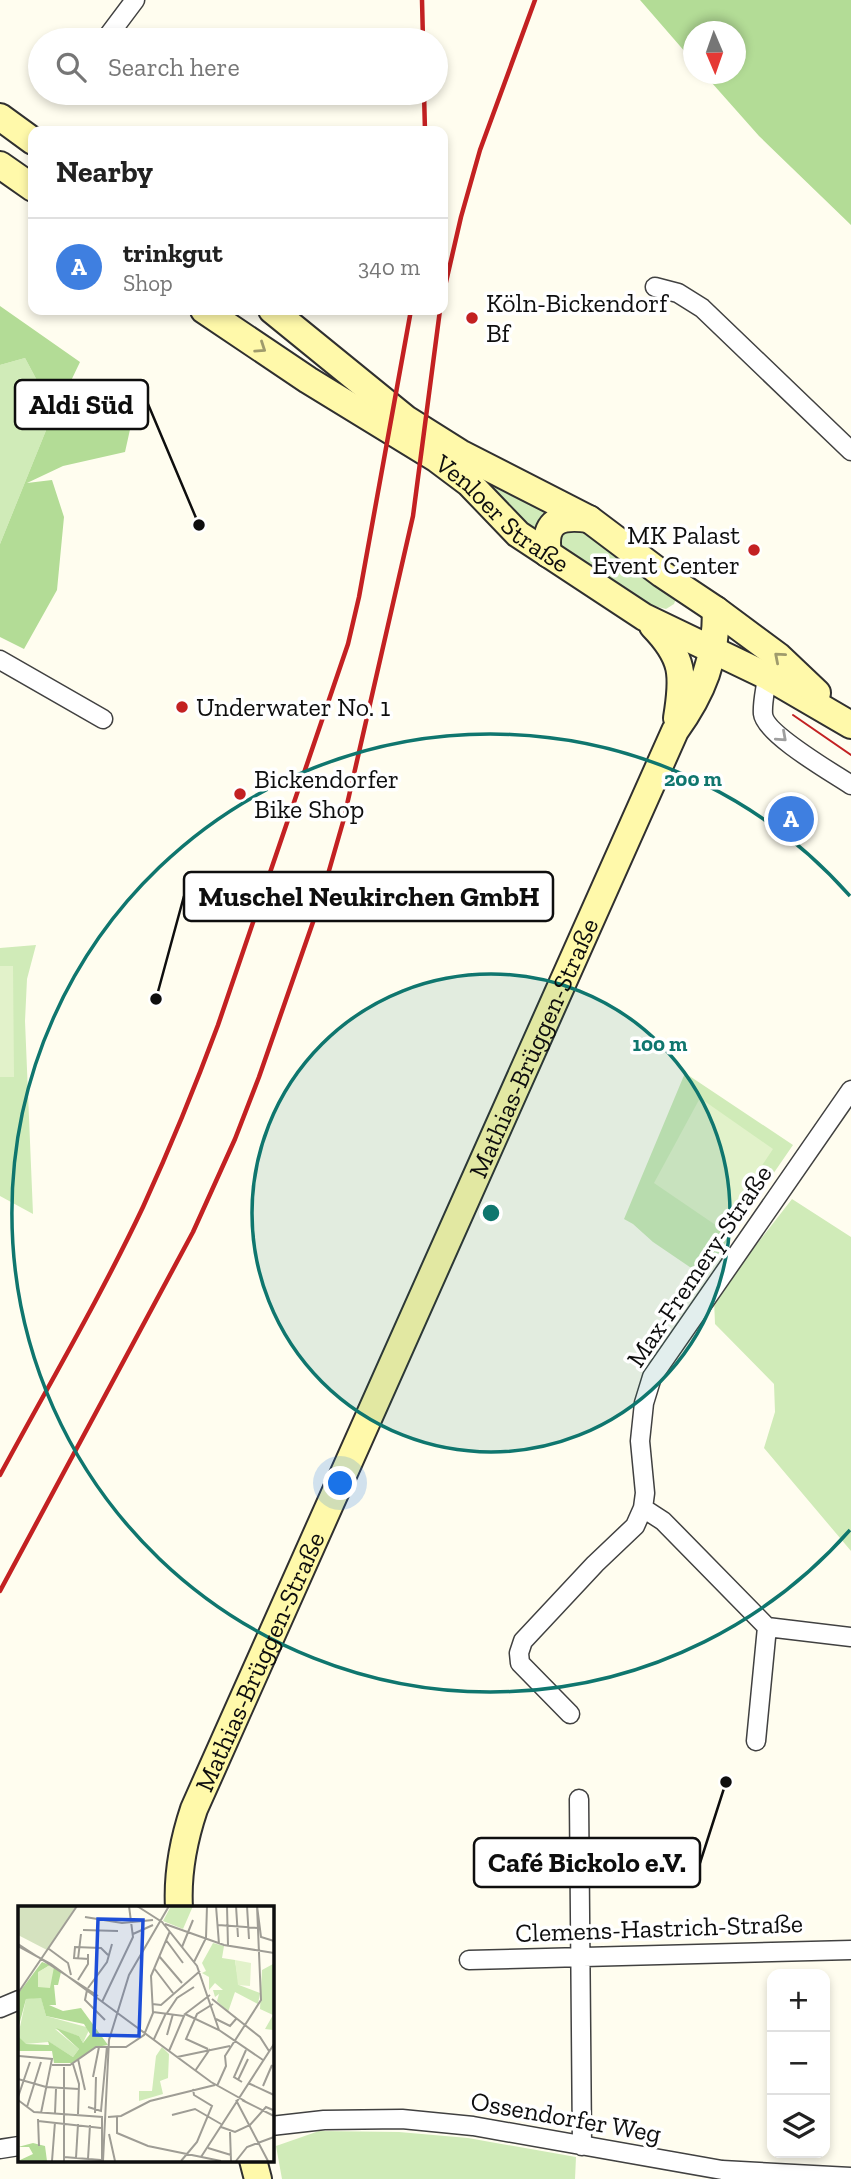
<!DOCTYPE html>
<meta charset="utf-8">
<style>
:root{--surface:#fff;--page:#f2f2f2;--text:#222;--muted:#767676;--line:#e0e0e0;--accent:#111827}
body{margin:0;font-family:"Zilla Slab",serif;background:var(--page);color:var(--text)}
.controls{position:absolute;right:21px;bottom:21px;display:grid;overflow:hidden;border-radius:14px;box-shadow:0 4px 10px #0003}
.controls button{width:63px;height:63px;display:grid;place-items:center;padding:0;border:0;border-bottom:2px solid var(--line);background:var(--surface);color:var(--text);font:35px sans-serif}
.compass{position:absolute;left:683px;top:21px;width:63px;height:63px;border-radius:50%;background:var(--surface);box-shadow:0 4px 10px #0003;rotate:178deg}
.you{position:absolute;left:341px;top:1484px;width:24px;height:24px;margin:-18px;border:5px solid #fff;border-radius:50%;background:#1a73e8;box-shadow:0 0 0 10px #1a73e833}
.badge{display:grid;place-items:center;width:46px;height:46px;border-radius:50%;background:var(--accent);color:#fff;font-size:23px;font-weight:700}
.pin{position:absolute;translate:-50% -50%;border:4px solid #fff;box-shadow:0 2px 7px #0006}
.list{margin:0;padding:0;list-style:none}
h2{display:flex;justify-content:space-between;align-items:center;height:91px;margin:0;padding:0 28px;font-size:30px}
h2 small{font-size:23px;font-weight:400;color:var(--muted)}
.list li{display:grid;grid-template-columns:46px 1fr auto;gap:21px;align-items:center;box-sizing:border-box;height:98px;padding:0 28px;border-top:2px solid var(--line)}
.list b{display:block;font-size:26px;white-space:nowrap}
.list p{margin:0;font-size:23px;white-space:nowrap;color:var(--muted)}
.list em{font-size:23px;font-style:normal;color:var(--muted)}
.icon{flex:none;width:38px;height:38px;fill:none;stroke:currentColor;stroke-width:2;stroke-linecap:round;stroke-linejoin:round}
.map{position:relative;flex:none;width:851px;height:2179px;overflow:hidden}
.search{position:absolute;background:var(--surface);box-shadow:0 4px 10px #0003;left:28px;top:28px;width:420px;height:77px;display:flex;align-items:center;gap:18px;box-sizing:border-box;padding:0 24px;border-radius:38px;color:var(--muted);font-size:26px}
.panel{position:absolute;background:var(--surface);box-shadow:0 4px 10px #0003;left:28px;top:126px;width:420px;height:189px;border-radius:14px}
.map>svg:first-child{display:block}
.green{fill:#d0ebb8}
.forest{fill:#b3dc96}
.pitch{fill:#e2f2ca}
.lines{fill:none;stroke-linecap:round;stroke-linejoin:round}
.street-casing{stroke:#414141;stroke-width:21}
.secondary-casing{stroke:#303030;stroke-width:30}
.street{stroke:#fff;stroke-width:18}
.secondary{stroke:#fff9aa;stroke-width:26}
.tram{stroke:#c32122;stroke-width:2}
.rail{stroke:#c32122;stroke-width:4.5}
.oneway{stroke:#9f9b6c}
.oneway2{stroke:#9f9f9f}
.ring{fill:none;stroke:#0f766e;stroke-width:3.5}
.poi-dot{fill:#c32122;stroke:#fff;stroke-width:2.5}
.labels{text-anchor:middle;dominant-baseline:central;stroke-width:7;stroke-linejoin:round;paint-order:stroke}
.poi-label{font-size:26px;fill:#0e0e0e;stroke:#fff;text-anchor:start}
.street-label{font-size:26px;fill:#0e0e0e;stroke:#fff}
.inset-road{fill:none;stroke:#9f9d95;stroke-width:2}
.view{fill:#1d4ed8;fill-opacity:0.15;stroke:#1d4ed8;stroke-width:3.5}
.inset-edge{fill:none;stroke:#0e0e0e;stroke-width:3.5}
.centre{fill:#0f766e;stroke:#fff;stroke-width:3.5}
.ring-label{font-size:21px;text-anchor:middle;font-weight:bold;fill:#0f766e;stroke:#fff;stroke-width:7;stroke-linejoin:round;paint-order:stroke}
.leader{fill:none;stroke:#0e0e0e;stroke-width:2.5}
.callout-dot{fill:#0e0e0e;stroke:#fff;stroke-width:2.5}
.callout{fill:#fff;stroke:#0e0e0e;stroke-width:2.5}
.callout-label{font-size:28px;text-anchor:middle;font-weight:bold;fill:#0e0e0e}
</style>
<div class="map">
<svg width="851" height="2179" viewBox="0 0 851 2179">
<rect width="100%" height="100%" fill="#fffdef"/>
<path class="green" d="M25,358L41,388L51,418L0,544V365Z
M460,464L554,507L536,532Z
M581,530L651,576L677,596L674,604L666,609L654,606L560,550L558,540L560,532Z
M36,945L27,979L25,1021L33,1214L0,1196V948Z
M685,1073L793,1145L703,1276L653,1242L633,1224L624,1219Z
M792,1199L851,1237V1551L764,1448L775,1412L774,1384L715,1324L714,1299Z
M319,2131L399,2132L468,2138L576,2157L575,2179H282L276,2146Z"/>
<path class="forest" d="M640,0H851V225L759,136L704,74H736V32H694L693,61Z
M0,306L80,362L69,385L131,425L125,452L63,466L27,483L52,480L64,517L57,590L24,649L0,637V544L51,418L41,388L25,358L0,365Z"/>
<path class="pitch" d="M0,966H13L14,1077H0Z
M700,1098L773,1149L720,1228L654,1183Z"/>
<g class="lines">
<g class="street-casing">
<path id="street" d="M105,40L135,0
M655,287L678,293L702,308L851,451
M0,660L103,719
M767,676C766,688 762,702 763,714C765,734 833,773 851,785
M643,1508L663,1521L767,1627L851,1637
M570,1714L520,1663L519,1653L523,1641L595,1564L635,1526L643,1508L645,1493L640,1441L644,1403L652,1377L851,1090
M756,1741L767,1627
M579,1799L582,2146
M469,1960L851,1950
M0,2008L19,2000
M271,2126L324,2120L402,2119L473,2126L722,2170L851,2177
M0,2149L19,2146"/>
</g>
<g class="secondary-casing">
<g id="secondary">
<path d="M0,117L33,141"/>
<path d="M0,165L33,188"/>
<path id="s1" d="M204,310L308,380L437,459L469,483L518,534L644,617L767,676L851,725"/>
<path d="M272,310L406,419L460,453L589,519L662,574L716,610L778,656L817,693"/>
<path d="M548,554C543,521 559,515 589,519"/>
<path d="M653,626C684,658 684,675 677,718"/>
<path id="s2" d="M179,1908C177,1873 183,1842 194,1809L675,731C703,692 716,659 716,610"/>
<path d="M253,2160L258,2179"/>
</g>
</g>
<use href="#street" class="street"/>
<use href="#secondary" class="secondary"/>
<path class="tram" d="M793,715L851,755"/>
<path class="rail" d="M422,0L423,40
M424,93L425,131
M443,295L461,217L480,150L535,0
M0,1475C48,1386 100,1298 143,1207C170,1148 195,1087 218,1025L348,644L359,597L411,310
M0,1591L193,1232L235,1139L259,1077L320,902L343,822L413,516L440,310"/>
</g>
<defs><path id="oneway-chevron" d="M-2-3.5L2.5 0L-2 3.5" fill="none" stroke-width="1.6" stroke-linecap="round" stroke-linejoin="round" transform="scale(1.75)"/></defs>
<g class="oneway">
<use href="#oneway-chevron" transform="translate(261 348) rotate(34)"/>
<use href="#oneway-chevron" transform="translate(779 657) rotate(-139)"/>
</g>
<use class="oneway2" href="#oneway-chevron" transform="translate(782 737) rotate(42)"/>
<circle cx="491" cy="1213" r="239" fill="#0f766e" fill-opacity=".12"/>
<g class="ring">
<circle cx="491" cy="1213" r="239"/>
<path d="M850 1530A479 479 0 1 1 850 896"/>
</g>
<g class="poi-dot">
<circle cx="472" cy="318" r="7"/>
<circle cx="754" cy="550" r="7"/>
<circle cx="182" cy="707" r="7"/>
<circle cx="240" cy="794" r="7"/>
</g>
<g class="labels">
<g class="poi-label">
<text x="486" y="303">Köln-Bickendorf<tspan x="486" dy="30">Bf</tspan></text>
<text x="740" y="535" text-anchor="end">MK Palast<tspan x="740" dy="30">Event Center</tspan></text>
<text x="196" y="707">Underwater No. 1</text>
<text x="254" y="779">Bickendorfer<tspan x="254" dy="30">Bike Shop</tspan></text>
</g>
<g class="street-label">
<text stroke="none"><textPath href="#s1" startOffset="362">Venloer Straße</textPath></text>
<text stroke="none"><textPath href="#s2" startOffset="934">Mathias-Brüggen-Straße</textPath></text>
<text transform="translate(699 1266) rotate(-56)">Max-Fremery-Straße</text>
<text stroke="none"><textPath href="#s2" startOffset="262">Mathias-Brüggen-Straße</textPath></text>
<text transform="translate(659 1928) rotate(-2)">Clemens-Hastrich-Straße</text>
<text transform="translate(566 2117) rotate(10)">Ossendorfer Weg</text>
</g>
</g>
<g transform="translate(18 1906)">
<rect width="256" height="256" fill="#fffdef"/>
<path d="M153,0H175L165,23L145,15ZM195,37L206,40L204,52L217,54L221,79L242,87L240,98L217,86L210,106L199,95L201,88L197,91L195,84H205L197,77L191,84V71L184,67L188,65L184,57ZM255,58V124L247,123L255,109L242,103L244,64ZM23,91L28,110L72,122L65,137L61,130L37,123L61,143L55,151L31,136L7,138L0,130L8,93ZM144,141L151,148L150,172L142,175L145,188L121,195V185H134L138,150Z" fill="#d0ebb8"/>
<path d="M24,56L32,59L21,66L36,61L43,66L40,79H36L38,99H31L45,105L63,102L90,139L78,141L54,157H36L34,145H0V130L8,138L31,139L30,135L55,151L61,143L38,122L61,130L65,137L72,128L66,118L28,110L23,92L8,93L0,123V88ZM15,237L27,240L29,255H0L15,248L11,241H0Z" fill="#b3dc96"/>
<path d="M0,0H58L29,44L0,29Z" fill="#d5e2bf"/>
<path d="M217,54L233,57L232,80L220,79ZM32,59L36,61L32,82L20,81V66Z" fill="#e2f2ca"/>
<path class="inset-road" d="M119,0L144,16L179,60L201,124M198,0L201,38M209,0L210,40M218,0L220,31M229,0L231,33M239,0L243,31L256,35M67,11L104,17L135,14M147,18L206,39L256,47M200,19L240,22M65,24L100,25M115,28L135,19M148,34L165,57M0,38L80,90M0,40L33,58L193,176L227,195M164,41L175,14M31,43L50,57L53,69M141,50L164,77M60,53L63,28M71,53L56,52L57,41L83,42L90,49M176,56L188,32L189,0M136,62L155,87M60,74L70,58V48M70,82L89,56L94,38M69,84L67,94L87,114M0,87L59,0M192,89L167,108L201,124L245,154M194,93L242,131L251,145M84,96L115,31L111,0M134,98L143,99L182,65M135,106L166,110L151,145M149,107L159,92L176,81M198,113L212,120L218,113M149,129L155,108M136,133L148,107M190,143L168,133L179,108L195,98M1,150L34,153L23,207M159,151L212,140M60,153L67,184M55,158L61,178L60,208M34,159H52L78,141H108L126,129L135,107L133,70L152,25M177,165L192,143M75,171L81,141M0,173L28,181L61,183M220,174L230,153M224,176L216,171L228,144M230,177L256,189M199,180L208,160L207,150L243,94L239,0M245,180L254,159M0,191L12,156M0,194L16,206L85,211M218,194L250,255M224,194L256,210M9,201L23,156M70,201L83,205L89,140M37,207L38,183M77,207L78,171M154,209L177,203L203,218M90,211L103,210L132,195L197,179M99,211V227L130,240L203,255M20,213L21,240M20,215L83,222M203,221L217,226L232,219L248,201L255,204M212,226L213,255M91,228L97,255M190,242L213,249M46,251L83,254M183,251L256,138M58,252L60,218M70,253L72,219M34,255L37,216M46,255V161M84,255V210M85,255L91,134L111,69L151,0M163,255L179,236L194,200L176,189L175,183M218,255L229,241L256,231"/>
<path class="view" d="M80,13L125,14L121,130L76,129Z"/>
<rect width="256" height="256" class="inset-edge"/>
</g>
<circle cx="491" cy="1213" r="10" class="centre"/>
<g class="ring-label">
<text x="693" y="786">200 m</text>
<text x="660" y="1051">100 m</text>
</g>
<path class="leader" d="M199 525L148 404M156 999L184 896M726 1782L700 1863"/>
<g class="callout-dot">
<circle cx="199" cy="525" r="7"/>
<circle cx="156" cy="999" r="7"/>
<circle cx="726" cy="1782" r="7"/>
</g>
<g class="callout">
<rect x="15" y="380" width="133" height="49" rx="7"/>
<rect x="184" y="872" width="369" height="49" rx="7"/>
<rect x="474" y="1838" width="226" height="49" rx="7"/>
</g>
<g class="callout-label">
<text x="81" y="414">Aldi Süd</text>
<text x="369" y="906">Muschel Neukirchen GmbH</text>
<text x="587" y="1872">Café Bickolo e.V.</text>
</g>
</svg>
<div class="controls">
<button>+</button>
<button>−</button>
<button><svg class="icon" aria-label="layers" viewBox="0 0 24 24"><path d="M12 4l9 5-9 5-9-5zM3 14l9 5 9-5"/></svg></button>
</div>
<svg class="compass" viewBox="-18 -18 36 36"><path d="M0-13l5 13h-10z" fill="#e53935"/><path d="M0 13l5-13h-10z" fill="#767676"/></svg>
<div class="you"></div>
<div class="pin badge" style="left:791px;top:819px;background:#3f7fe0">A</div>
<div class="search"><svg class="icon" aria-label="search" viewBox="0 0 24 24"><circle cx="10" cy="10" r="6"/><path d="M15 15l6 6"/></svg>Search here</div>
<section class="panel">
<h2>Nearby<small></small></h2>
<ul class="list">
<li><span class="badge" style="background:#3f7fe0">A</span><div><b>trinkgut</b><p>Shop</p></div><em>340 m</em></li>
</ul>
</section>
</div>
